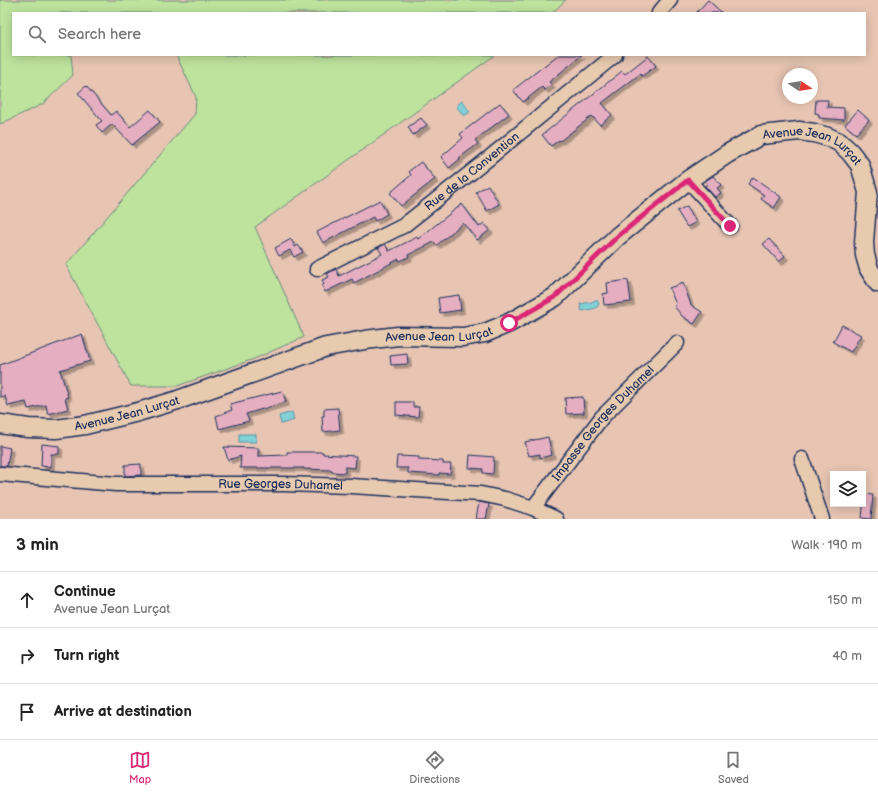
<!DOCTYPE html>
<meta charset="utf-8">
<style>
:root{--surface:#fff;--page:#f6f6f6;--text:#222;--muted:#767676;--line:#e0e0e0;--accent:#db2777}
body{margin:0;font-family:"Balsamiq Sans",sans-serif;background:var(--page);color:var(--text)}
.controls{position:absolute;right:12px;bottom:12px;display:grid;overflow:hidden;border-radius:0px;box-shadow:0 2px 10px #0003}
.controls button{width:36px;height:36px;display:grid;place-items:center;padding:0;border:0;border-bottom:1px solid var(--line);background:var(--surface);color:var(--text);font:20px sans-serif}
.compass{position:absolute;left:782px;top:68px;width:36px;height:36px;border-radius:50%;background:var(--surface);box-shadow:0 2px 10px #0003;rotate:102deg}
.stop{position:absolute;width:12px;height:12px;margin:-9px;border:3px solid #db2777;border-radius:50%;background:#fff}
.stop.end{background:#db2777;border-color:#fff;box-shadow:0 1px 4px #0008}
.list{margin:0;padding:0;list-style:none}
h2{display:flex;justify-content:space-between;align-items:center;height:52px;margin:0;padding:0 16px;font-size:17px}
h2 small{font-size:13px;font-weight:400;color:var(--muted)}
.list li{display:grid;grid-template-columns:26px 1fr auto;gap:12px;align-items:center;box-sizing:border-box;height:56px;padding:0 16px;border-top:1px solid var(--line)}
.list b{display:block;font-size:15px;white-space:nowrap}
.list p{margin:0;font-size:13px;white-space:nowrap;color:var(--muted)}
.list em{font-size:13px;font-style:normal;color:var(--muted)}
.icon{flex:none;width:22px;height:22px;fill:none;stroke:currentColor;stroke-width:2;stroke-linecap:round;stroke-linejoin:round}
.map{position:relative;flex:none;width:878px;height:519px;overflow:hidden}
.search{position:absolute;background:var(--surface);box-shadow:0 2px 10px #0003;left:12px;right:12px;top:12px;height:44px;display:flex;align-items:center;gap:10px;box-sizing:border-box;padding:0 14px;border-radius:0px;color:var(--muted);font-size:15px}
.sheet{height:220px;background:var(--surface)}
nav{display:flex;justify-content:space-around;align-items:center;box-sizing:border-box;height:56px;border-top:1px solid var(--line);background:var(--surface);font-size:11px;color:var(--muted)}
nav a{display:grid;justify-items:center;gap:2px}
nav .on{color:var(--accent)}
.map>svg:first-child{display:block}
.green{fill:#bde39d;stroke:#6c897e}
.water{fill:#81d2d7;stroke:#5891a7}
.building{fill:#e6aec1;stroke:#1b2f5e;filter:url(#shadow)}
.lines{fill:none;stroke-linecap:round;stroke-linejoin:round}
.minor-casing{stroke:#1b2f5e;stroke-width:17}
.major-casing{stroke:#1b2f5e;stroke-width:21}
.minor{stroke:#e8cbaf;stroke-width:14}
.major{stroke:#e8cbaf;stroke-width:18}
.route{stroke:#db2777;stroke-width:5}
.labels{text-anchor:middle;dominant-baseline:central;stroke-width:3.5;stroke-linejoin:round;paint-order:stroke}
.street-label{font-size:12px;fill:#1b2f5e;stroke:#e8cbaf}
</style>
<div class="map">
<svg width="878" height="519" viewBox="0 0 878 519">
<defs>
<filter id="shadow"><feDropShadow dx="3.5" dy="3.5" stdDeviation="0" flood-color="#0004"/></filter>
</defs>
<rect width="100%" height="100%" fill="#e8c5b3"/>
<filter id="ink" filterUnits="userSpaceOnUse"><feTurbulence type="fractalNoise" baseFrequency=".025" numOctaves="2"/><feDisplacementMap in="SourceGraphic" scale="8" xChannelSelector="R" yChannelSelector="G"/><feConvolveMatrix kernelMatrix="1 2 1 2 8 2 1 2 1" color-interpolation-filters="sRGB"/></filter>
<g filter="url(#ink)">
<path class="green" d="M0,0H566L552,13H13V55H71L73,75L43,104L0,124Z
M176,55H495L255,227L304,337L254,359L177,386H131L66,265L195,114L196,97Z"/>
<path class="water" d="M462,101L470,112L464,116L456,106Z
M595,300H597L599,304L596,308L582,311L580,304L592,302Z
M292,412L294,420L281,424L279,416Z
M239,434H256V442H239Z"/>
<path class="building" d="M708,0L722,13H696Z
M558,55H582L549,82L552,85L545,90L542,87L523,102L513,90Z
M648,56L656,66L642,76L640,74L602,103L612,115L600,125L592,116L560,141L559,140L551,146L542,135L622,71L625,74Z
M86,86L111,115L116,111L130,127L150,110L160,122L132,145L112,124L102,133L96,125L102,121L78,93Z
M816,100H828L827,107L844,108V120L819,118V114L815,113Z
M500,103L509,114L475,140L478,144L459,158L460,159L449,168L441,157L463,138L460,134Z
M858,110L869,120L856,134L845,125Z
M421,118L427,125L413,135L408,127Z
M421,162L435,179L401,206L390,193L411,175L409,171Z
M713,176L721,185L717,188L721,193L715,197L705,186L707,184L705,181Z
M753,177L781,197L774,208L761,199L764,195L748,184Z
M488,185L499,204L487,211L476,192Z
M380,200L387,214L375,221L373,217L323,243L317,232Z
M462,204L479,227L484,223L490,230L477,240L463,223L437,245L434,242L408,255L409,257L400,261L399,259L354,283L352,279L325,292L322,286L324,284L322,280L329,277L327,274L336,269L339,276L382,254L378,248L385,244L389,251L417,237L418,239Z
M687,206L696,222L687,227L677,211Z
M291,239L295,247L298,245L303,252L294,257L290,250L279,256L275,248Z
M769,239L785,256L779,262L763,244Z
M628,280L631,302L604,305L603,294L608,293L607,283Z
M683,283L691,305L702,312L694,324L682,316L674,306L676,304L669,288Z
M459,295L461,310L440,313L438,298Z
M842,325L861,335L851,352L833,342Z
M82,334L90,361L60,370L68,397L65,398L68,409L48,414L46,405L28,409L26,402L8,406L5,396L0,397V365Z
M407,354L408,364L391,365L390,356Z
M282,391L286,402L246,414L249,421L219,429L216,416L232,410L230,404Z
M583,397L584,413L566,414L565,398Z
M396,402H413V407H419L418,417L396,415Z
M338,408L340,430L323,432L322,416H324V409Z
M548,437L552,455L540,458V454L529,456L525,442Z
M42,444L59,446V454H51V467L41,466Z
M0,446L10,448L7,466H0Z
M224,447L258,448L260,451H258V456L287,455V452H323V454L356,456L355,468L345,467V473L332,472V470L304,469V468H240L241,456L228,460Z
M470,455L494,457L493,474L483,473V469L469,468Z
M397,456L419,457V460L443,461V464H451L450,474L439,473V475L408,473V468H396Z
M141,464V475L125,476V465Z
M863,494L873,495L871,519L862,518L863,507Z
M479,502L489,504L486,519H476Z"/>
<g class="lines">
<g class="minor-casing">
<g id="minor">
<path d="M659,13L670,0"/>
<path d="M688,180L730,226"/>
<path id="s1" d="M317,269L403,226L478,167L615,55"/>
<path d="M802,459L822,519"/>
<path id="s2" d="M0,474L116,484H282L351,486L481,494L505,499L533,508L556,519"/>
<path id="s3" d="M533,508L602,417L677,343"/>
</g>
</g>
<g class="major-casing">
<g id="major">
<path id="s4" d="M0,424L28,428L56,429L85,425L138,412L178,400L326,347L365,340L398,336L463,337L485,333L509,323L555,297L618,236L688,180L727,154L761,135L799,131L814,133L828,137L839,142L850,152L860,165L868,192L864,242L865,255L869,269L878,283"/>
</g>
</g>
<use href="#minor" class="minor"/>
<use href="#major" class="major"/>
</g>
</g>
<g class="lines" filter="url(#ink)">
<path class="route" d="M509,323L555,297L618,236L688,180L730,226"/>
</g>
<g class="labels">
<g class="street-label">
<text stroke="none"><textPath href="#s4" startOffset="897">Avenue Jean Lurçat</textPath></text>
<text stroke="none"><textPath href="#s1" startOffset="184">Rue de la Convention</textPath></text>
<text stroke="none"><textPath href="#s4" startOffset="453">Avenue Jean Lurçat</textPath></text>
<text stroke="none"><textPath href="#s4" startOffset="129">Avenue Jean Lurçat</textPath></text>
<text stroke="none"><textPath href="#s3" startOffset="110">Impasse Georges Duhamel</textPath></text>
<text stroke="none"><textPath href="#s2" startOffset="281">Rue Georges Duhamel</textPath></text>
</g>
</g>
</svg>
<div class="controls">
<button><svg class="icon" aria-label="layers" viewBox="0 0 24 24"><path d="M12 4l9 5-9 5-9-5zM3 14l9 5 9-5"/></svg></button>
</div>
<svg class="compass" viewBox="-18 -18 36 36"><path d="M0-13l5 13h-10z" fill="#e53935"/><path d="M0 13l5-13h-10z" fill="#767676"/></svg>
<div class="stop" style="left:509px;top:323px"></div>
<div class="stop end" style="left:730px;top:226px"></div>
<div class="search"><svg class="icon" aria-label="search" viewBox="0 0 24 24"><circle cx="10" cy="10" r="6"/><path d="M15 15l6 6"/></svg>Search here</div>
</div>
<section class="sheet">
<h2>3 min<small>Walk · 190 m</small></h2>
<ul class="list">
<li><svg class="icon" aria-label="ahead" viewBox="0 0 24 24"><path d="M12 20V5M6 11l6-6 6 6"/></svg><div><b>Continue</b><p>Avenue Jean Lurçat</p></div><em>150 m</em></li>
<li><svg class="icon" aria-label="right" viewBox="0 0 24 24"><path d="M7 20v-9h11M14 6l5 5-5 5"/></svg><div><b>Turn right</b></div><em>40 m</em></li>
<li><svg class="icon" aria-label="arrive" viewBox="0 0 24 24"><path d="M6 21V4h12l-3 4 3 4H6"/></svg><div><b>Arrive at destination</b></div></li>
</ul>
</section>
<nav>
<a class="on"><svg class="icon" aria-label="map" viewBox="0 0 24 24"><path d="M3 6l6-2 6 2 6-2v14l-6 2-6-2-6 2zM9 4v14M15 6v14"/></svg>Map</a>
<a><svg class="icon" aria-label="directions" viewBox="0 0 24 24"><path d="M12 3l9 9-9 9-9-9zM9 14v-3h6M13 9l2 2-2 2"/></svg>Directions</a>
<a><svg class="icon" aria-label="saved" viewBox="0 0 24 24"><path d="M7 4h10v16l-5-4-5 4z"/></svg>Saved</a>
</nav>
